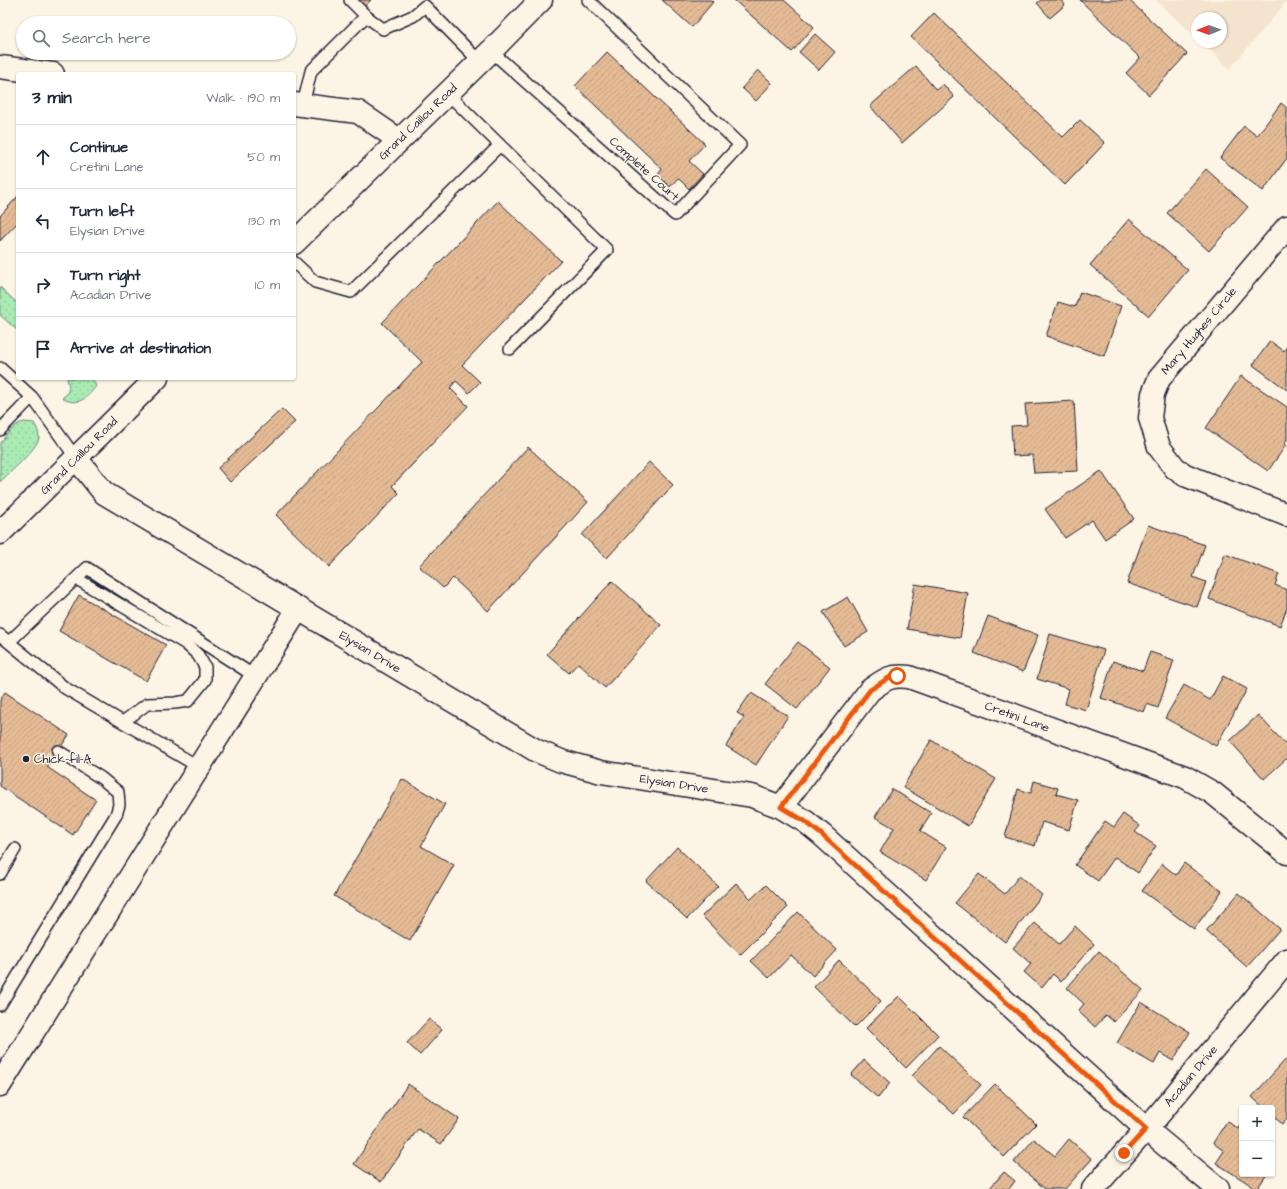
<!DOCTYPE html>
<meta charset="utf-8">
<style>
:root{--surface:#fff;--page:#f6f6f7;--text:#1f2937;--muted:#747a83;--line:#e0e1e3}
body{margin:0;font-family:"Architects Daughter",sans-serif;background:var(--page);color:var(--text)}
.controls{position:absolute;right:12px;bottom:12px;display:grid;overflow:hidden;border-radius:4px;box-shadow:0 1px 3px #0004}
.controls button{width:36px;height:36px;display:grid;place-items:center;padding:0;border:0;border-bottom:1px solid var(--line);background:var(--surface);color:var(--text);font:20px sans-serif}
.compass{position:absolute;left:1191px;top:12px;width:36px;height:36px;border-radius:50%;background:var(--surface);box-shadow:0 1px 3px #0004;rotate:269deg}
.stop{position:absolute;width:12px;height:12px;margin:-9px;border:3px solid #ea580c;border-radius:50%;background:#fff}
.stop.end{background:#ea580c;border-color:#fff;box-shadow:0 1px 4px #0008}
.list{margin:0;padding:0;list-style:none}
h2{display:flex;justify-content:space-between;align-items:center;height:52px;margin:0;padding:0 16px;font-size:17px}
h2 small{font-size:13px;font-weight:400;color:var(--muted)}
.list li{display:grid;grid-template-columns:26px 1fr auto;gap:12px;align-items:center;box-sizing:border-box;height:64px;padding:0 16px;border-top:1px solid var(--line)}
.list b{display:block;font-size:15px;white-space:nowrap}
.list p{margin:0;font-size:13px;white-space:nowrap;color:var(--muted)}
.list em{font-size:13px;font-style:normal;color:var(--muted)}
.icon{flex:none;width:22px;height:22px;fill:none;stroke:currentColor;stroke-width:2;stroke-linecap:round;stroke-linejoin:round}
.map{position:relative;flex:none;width:1287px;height:1189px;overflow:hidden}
.search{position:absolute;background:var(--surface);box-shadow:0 1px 3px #0004;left:16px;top:16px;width:280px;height:44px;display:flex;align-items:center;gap:10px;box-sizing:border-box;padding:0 14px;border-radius:22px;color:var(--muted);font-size:15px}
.panel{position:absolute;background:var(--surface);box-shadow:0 1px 3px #0004;left:16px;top:72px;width:280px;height:308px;border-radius:4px}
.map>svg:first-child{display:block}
.built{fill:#f5e4cd}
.grass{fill:url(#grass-dots);stroke:#668678}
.building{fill:url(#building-hatch);stroke:#22223b}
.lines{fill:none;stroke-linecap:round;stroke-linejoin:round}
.service-casing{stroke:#22223b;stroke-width:14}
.minor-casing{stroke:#22223b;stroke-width:25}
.tertiary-casing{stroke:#22223b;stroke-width:25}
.secondary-casing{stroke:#22223b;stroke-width:25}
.service{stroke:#fcf5e5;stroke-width:11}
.minor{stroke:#fcf5e5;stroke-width:22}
.tertiary{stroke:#fcf5e5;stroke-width:22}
.secondary{stroke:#fcf5e5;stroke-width:22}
.route{stroke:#ea580c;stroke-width:5}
.poi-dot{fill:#22223b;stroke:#fcf5e5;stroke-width:1.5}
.labels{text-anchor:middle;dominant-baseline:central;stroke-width:3;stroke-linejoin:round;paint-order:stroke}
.street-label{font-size:12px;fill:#22223b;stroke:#fcf5e5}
.poi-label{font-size:12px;fill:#22223b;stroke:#fcf5e5;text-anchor:start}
</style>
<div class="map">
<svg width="1287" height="1189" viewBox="0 0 1287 1189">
<defs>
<pattern id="grass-dots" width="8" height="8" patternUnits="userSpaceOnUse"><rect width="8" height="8" fill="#aaebb4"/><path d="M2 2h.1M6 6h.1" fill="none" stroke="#92c99c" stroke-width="1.8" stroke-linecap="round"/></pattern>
<pattern id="building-hatch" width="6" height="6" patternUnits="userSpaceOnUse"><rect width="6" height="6" fill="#e5bb95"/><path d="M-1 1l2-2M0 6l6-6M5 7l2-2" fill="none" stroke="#c4a081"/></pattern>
</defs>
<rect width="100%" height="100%" fill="#fcf5e5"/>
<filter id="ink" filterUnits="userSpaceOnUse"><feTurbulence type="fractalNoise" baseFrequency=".025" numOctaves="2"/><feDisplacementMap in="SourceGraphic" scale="8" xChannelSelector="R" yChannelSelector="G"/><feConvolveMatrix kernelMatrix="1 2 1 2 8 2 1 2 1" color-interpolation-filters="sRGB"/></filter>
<g filter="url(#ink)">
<path class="built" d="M1155,0H1287V1L1230,69L1201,42H1221V18H1197V38Z"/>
<path class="grass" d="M0,287L18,304V331L0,315Z
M67,378H92L96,386C87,399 77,407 62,398L67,394L69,387Z
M24,422L34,423C37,428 39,432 39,438C37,449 9,473 0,482V443C7,435 13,424 24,422Z"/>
<path class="building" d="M357,0H371L364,7Z
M662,0H711L713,2L692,27Z
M734,0H784L814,27L792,52Z
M1041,0H1061L1065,5L1050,18L1037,3Z
M1080,0H1129L1187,54L1149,95L1126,73L1140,58Z
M934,13L1063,137L1080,120L1105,143L1065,185L911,37Z
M815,34L835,52L819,70L799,52Z
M607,52L705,144L689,161L703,174L689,189L678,178L670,187L658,175L662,169L575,86Z
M916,66L936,90L943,84L954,97L902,143L870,106Z
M758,70L772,83L756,101L742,88Z
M1281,103L1287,108V158L1263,191L1220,158L1244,126L1257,136Z
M1206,169L1248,207L1209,251L1167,213Z
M18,196V222L0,241V216Z
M498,201L561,261L462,365L480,382L469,393L456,381L450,388L468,406L392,486L399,493L329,567L276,515L422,362L382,323Z
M1129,219L1188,270L1149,316L1090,265Z
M1080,292L1121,306L1104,356L1046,336L1058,302L1075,307Z
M1270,341L1284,351L1287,346V390L1253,365Z
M1241,376L1287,407V440L1284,444L1286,445L1268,471L1206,428Z
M1074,401L1078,471L1034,473L1032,455L1013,456L1011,426L1027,425L1025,404Z
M282,409L295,422L230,482L218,468Z
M528,447L588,502L488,611L453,578L443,588L419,566Z
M649,462L673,485L607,558L582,535Z
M1101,471L1134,519L1105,539L1092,520L1065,538L1045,509Z
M1148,525L1205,545L1193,577L1206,582L1197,607L1127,583Z
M1225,554L1279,574L1275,585L1287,590V608L1280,626L1209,599Z
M612,581L661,625L605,688L578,663L569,673L547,654Z
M915,584L968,593L960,638L907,629Z
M79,595L166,645L146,681L59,631Z
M848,597L868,632L844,646L823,612Z
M988,616L1038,635L1023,672L974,653Z
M1050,634L1104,650L1086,710L1065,704L1069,689L1037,679Z
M798,642L830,667L797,709L765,684Z
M1150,652L1174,660L1158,708L1147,704L1144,712L1101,698L1113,661L1143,671Z
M1223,676L1247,689L1216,746L1165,718L1184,685L1210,700Z
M5,692L69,735L47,767L96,800L73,835L0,786V700Z
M751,693L788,716L756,765L726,746L744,717L737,713Z
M1258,715L1287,746V758L1264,779L1230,741Z
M931,740L996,779L968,826L903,787Z
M402,779L445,804L421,846L454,865L410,941L334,896Z
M1034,781L1058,788L1056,794L1078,800L1069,830L1042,822L1035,846L1005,837L1018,789L1031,793Z
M892,789L931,813L920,831L946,847L926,880L880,852L894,828L875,817Z
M1123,814L1140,826L1135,832L1156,846L1138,873L1115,857L1098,881L1075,865L1105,821L1114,827Z
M677,847L718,886L687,919L646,881Z
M1184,863L1222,891L1194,929L1142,891L1162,864L1176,875Z
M979,874L1005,894L1019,876L1042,895L1005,942L955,903Z
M736,883L751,899L766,885L788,907L740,955L702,916Z
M1239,893L1280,929L1247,967L1206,931Z
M798,912L837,950L813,976L791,955L769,978L751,961Z
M1035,923L1059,944L1075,926L1094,944L1061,982L1053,974L1042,988L1024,972L1031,964L1013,948Z
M1099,951L1143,990L1114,1022L1106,1015L1095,1027L1078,1011L1084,1004L1067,988Z
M839,960L881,1001L855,1027L814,987Z
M899,996L938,1035L906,1068L866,1028Z
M1141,1002L1190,1032L1173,1061L1160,1053L1154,1064L1117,1043Z
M429,1019L442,1030L420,1055L407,1043Z
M939,1046L981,1085L954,1114L912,1076Z
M1287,1058V1118L1282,1124L1272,1115V1108H1264L1252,1097Z
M864,1060L890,1083L878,1098L851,1075Z
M408,1084L459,1119L441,1144L418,1129L381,1182L354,1164Z
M995,1084L1036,1124L1004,1157L963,1117Z
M1227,1121L1238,1129L1242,1122V1174H1267L1257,1189L1216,1163L1224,1151L1213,1143Z
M1034,1139L1055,1156L1069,1139L1092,1159L1065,1189H1045L1014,1162Z
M1004,1172L1015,1181L1009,1189H989Z"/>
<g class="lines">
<g class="service-casing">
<path id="service" d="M350,0L366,16
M491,51L675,215L740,145L588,0
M447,93L607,250L510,349
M303,105L311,71L366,16L383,29L413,16L425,6L480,62
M294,262L315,282L351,292L500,145
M0,368L32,397L76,458
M0,430L32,397
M77,579L186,644L198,655L205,667V680L188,701L175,703L147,704L123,722
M0,635L65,688L199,767
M9,642L87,568L256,677
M0,874L15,849
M0,1005L116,815L119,805L118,792L101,778L58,751"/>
</g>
<g class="minor-casing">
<path id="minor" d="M1287,227L1159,379L1153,394L1150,418L1159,447L1175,468L1185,475L1287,515
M76,458L104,493L537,751L561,761L601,772L752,796L781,807L806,822L822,835L1146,1129L1218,1189
M781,807L870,690C886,679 889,675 909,677L1185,777L1213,793L1287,853
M0,1085L298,609
M1093,1189L1156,1118L1287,960"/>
</g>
<g class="tertiary-casing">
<path id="tertiary" d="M0,67L53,74
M294,104L358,112L399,140"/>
</g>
<g class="secondary-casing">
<path id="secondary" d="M294,243L491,51L541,0
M0,533L157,378"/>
</g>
<use href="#service" class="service"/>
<use href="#minor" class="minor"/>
<use href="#tertiary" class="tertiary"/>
<use href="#secondary" class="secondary"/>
</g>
</g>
<g class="lines" filter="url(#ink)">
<path class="route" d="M897,676L890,677L870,690L781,807L806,822L822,835L1146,1129L1124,1153"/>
</g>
<circle class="poi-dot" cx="26" cy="759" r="4"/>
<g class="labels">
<g class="street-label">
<text transform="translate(418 122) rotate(-44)">Grand Caillou Road</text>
<text transform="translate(644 169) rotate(42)">Complete Court</text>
<text transform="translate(1199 331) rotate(-50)">Mary Hughes Circle</text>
<text transform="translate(79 456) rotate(-45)">Grand Caillou Road</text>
<text transform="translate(370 652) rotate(31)">Elysian Drive</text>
<text transform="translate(1017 717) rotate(20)">Cretini Lane</text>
<text transform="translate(674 784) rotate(9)">Elysian Drive</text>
<text transform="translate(1191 1076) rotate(-50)">Acadian Drive</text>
</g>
<g class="poi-label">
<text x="34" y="759">Chick-fil-A</text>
</g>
</g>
</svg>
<div class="controls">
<button>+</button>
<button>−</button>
</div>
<svg class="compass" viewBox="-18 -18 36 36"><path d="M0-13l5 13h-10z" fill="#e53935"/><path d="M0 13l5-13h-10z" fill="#747a83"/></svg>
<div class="stop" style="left:897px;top:676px"></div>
<div class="stop end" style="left:1124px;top:1153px"></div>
<div class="search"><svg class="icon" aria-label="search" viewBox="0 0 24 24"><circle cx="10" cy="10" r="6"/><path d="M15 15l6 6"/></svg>Search here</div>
<section class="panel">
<h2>3 min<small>Walk · 190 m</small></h2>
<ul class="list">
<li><svg class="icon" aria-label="ahead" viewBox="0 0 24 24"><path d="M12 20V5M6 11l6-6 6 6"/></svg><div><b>Continue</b><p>Cretini Lane</p></div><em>50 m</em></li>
<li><svg class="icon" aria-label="left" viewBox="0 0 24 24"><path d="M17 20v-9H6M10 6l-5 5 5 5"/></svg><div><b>Turn left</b><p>Elysian Drive</p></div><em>130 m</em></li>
<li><svg class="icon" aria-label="right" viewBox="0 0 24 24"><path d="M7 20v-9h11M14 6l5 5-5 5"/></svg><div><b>Turn right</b><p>Acadian Drive</p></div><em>10 m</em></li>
<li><svg class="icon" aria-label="arrive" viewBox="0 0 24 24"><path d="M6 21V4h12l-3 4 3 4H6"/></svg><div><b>Arrive at destination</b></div></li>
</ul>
</section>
</div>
